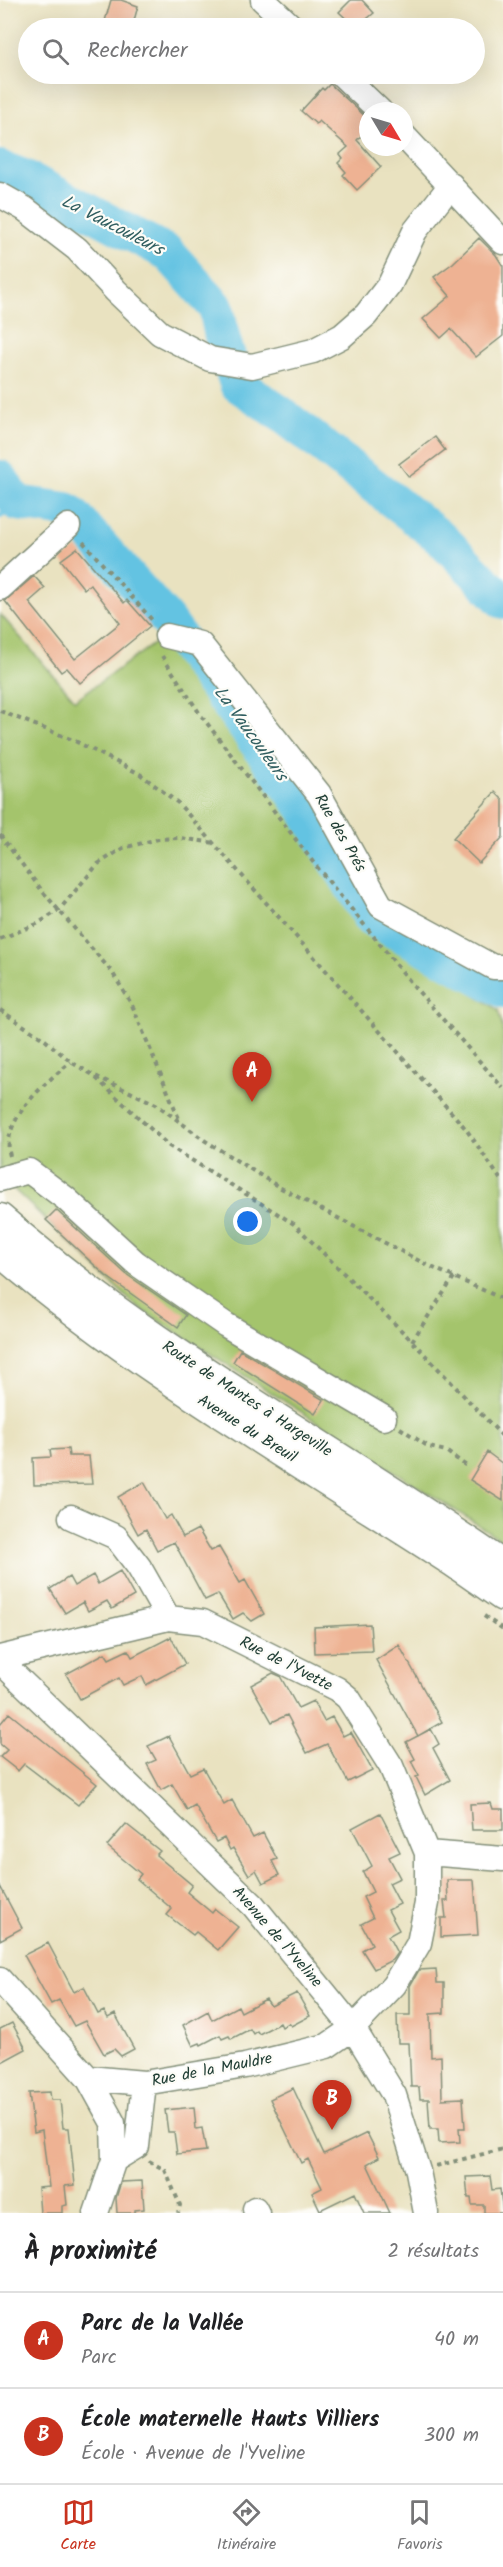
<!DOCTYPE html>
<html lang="fr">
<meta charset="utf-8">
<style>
:root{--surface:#fff;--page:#f6f6f6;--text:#202124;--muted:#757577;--line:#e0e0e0;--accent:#c8321e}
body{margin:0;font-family:Kalam,sans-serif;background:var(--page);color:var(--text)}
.compass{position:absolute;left:359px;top:102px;width:54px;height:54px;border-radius:50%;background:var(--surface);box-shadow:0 6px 24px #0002;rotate:128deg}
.you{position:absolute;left:248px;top:1222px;width:21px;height:21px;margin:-15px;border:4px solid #fff;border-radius:50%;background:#1a73e8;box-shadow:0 0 0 9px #1a73e833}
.badge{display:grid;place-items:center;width:39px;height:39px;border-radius:50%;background:var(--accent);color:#fff;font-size:20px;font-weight:700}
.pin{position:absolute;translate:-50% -50px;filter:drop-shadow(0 2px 3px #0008)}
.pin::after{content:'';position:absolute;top:32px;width:21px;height:18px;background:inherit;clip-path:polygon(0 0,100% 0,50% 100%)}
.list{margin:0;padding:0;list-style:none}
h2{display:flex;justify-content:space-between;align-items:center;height:78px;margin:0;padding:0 24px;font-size:26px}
h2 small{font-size:20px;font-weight:400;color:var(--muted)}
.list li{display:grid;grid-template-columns:39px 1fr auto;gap:18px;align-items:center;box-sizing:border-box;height:96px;padding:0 24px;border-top:2px solid var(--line)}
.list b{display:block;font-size:22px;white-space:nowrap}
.list p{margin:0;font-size:20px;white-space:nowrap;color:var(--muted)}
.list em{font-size:20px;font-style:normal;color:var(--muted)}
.icon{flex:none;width:33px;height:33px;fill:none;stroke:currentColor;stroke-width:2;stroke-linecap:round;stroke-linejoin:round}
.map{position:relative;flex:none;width:503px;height:2213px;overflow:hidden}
.search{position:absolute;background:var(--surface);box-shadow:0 6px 24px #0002;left:18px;right:18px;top:18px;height:66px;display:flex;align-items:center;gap:15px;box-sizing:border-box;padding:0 21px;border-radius:33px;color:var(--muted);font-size:22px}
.sheet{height:270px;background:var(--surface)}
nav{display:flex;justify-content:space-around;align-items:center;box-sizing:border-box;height:84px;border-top:2px solid var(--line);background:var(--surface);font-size:16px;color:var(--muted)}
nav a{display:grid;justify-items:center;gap:3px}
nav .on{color:var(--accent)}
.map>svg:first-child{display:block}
.green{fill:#a4c46c;stroke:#628050;stroke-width:1.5}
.water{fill:#63c3e2;stroke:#41808b;stroke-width:1.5}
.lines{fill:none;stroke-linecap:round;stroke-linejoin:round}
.stream{stroke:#63c3e2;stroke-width:6}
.river{stroke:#63c3e2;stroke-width:36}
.building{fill:#eeb293}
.minor-casing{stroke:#84907a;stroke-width:27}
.major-casing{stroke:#84907a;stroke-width:33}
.path{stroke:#84907a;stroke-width:4;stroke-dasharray:4.5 4.5;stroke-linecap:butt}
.minor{stroke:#fff;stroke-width:24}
.major{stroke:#fff;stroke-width:30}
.labels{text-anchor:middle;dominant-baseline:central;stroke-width:4.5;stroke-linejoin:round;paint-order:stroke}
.street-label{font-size:16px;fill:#1f3d34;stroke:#fdfcf7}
.water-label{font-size:18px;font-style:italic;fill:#305e60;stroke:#fdfcf7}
</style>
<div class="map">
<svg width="503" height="2213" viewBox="0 0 503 2213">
<rect width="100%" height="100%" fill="#fdfcf7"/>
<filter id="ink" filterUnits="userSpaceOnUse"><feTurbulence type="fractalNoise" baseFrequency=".0167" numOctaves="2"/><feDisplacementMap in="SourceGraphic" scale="12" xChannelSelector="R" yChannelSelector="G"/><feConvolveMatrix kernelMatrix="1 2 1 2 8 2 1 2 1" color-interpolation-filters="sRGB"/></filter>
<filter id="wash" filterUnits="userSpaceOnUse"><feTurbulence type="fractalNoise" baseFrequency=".008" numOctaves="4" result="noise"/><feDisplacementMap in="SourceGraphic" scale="24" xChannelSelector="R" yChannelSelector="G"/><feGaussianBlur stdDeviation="1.35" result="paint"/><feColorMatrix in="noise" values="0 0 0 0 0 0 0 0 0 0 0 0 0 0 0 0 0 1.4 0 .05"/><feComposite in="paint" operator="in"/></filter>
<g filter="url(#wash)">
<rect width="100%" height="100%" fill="#e9e2c0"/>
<path class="green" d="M0,614L75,700L155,643L186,659L349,889L385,934L498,1010L503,1029V1541L137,1307L0,1176Z"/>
<path class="water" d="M146,581L165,600L182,627L165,620L133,590Z"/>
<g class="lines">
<path class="stream" d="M0,516L17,503"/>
<path class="river" d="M0,168L24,177L168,253L216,307L223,341L237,384L280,413L441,538L503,601
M0,478L17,503L67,510L76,518L166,619L303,806L371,918L503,990"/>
</g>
<g id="blocks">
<path class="building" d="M111,0H121L138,6L132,28H103Z
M351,0H362L374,13L356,28L339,12Z
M330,84L368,119V129L357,140L381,167L357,190L343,175L346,172L338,163L343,158L340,154L348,147L319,121L316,124L301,111L322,88L324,90Z
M479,238L496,255L503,266V336L476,357L451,329L441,338L423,319L450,296L434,277L453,263Z
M435,437L445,450L409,477L399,464Z
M77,548L124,603L127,600L150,626L80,683L67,668L61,672L5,601L34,576L45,588L29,602L75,659L120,623L90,584L84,589L61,560Z
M495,792L503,800V837L479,863L453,838Z
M56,1210L126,1274L186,1315L178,1327L106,1276L46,1220Z
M240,1350L324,1400L315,1414L233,1362Z
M68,1449L69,1456H89L92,1484L34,1485L33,1458L51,1457L50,1450Z
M487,1452L503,1464V1501L470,1480Z
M144,1482L165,1519L171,1515L183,1537L198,1529L211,1551L219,1547L240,1583L245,1580L264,1614L252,1621L243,1613L233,1619L218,1594L205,1600L174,1542L157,1550L146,1529L138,1534L118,1497Z
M120,1571L134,1596L112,1609L107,1601L88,1611L83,1602L65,1613L50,1589L69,1577L74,1586L93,1575L98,1584Z
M370,1624L372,1651L315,1653L314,1627Z
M171,1637L185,1664L146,1685L142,1676L123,1685L119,1678L80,1699L66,1674L105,1653L109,1659L128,1650L132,1657Z
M399,1645L442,1722L418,1736L376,1660Z
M273,1673L280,1676L298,1708L313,1701L324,1721L332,1717L343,1736L351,1732L372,1770L348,1782L327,1744L307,1753L287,1715L272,1722L251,1685Z
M9,1713L97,1784L78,1805L24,1764L18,1771L0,1757L7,1750L0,1744V1724Z
M431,1729L439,1744L433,1748L450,1780L425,1795L416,1777L419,1776L411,1761L415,1759L406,1742Z
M169,1736L190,1774L203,1768L224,1805L232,1800L253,1838L263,1833L277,1859L272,1861L279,1875L263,1883L256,1870L249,1875L233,1848L230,1850L224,1838L216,1842L195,1805L187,1810L172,1784L161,1790L147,1764L156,1760L148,1746Z
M491,1803L493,1809H503V1830H472L470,1804Z
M380,1813L400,1852L389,1857L400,1878L389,1883L400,1904L388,1910L399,1930L388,1936L397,1953L392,1960L374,1969L362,1950L372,1944L361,1924L373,1918L363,1897L373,1892L363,1872L372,1866L352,1828Z
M126,1824L160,1851L156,1855L192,1885L187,1892L212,1913L215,1909L238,1927L218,1950L196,1932L193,1935L167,1915L172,1909L137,1879L141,1874L107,1846Z
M447,1880H474L478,1935L441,1937V1918H446L444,1901H448Z
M0,1886L22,1928L0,1940Z
M48,1943L74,1992L84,1987L98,2014L104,2011L108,2018L115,2014L134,2049L121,2056L114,2049L104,2054L85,2021L74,2026L59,2000L51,2004L24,1955Z
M436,1969L437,1983H444V2013L430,2014L431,2057L441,2056L442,2099L463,2098L465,2128H459L460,2142L439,2143L438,2129H430L428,2099H431H420L419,2087H411L409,2043H398L397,2015H410V1986L419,1970Z
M297,1993L310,2016L291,2026L289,2023L282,2027L280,2023L259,2034L257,2031L253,2034L250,2029L231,2039L229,2036L222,2039L220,2035L201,2045L200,2043L193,2046L183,2025L208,2011L212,2020L238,2006L241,2012L266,1999L271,2006Z
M12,2023L26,2049L0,2063V2029Z
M293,2088L324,2154L367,2133L379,2157L367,2164L390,2213H364L355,2193L320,2210L312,2193L322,2188L308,2159L301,2163L270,2099Z
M50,2092L51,2100H60L63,2128H69L75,2185L65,2186L67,2205L62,2206V2213H40L38,2188L49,2187L42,2130L34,2132L29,2093Z
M194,2107L196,2129L202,2128L206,2151L177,2154L174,2132H168L165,2110Z
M490,2176L492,2190L500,2189L503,2213H484V2205H472L471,2198H468L466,2177Z
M142,2181L144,2209L135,2210V2213H117L116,2198L121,2182Z"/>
</g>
</g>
<g filter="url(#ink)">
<use href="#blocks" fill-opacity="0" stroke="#84907a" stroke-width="1.5"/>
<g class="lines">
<g class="minor-casing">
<path id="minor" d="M263,0L293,28
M341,74L380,111
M404,136L503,242
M0,195L25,209L77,249L116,291L160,333L210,359L252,366L313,351L342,336L366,315L390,284L415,231L451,185
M0,588L68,526
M167,636L200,644L319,794L381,906L493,967H503
M0,1179L29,1171L65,1198L136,1263L226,1325L384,1418
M71,1517L116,1537L139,1567L168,1618
M0,1658L168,1618L203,1622L337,1689L348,1698L391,1766L427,1853V1903L419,1943L394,1985L353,2028L327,2046L245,2066L144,2083L88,2078L0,1980
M0,1661L253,1905L353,2028L394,2095L418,2171L426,2213
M427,1853L503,1859
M88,2078L113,2123L114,2160L96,2213
M114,2160L137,2146L144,2083
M255,2209L257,2213"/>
</g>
<g class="major-casing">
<path id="major" d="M0,1219C154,1354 336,1449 503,1566
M0,1251C139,1370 300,1462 454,1562L503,1596"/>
</g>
<path class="path" d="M83,542L153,621
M162,656L200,714L313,862L418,991L503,1088
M0,711L73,740L140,774L178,803L466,1129L503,1183
M0,835L43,892L112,972L132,1005L180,1121
M0,939L37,924L59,910L98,864L123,848L158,839L180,838L215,843
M0,1010L45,1040L71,1062L93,1075L156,1104L204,1140L279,1187L429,1266L503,1299
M96,1078L169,1146L294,1224L412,1341L503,1437
M10,1156C0,1120 46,1082 71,1062
M412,1341L454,1277
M400,1428L429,1447L446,1451L469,1468
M484,1616L503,1629
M149,2161L165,2170L180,2205L178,2213
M436,2166L503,2149"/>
<use href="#minor" class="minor"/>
<use href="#major" class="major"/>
</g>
</g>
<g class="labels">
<g class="street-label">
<text transform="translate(340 833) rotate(60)">Rue des Prés</text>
<text transform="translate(247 1399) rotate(33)">Route de Mantes à Hargeville</text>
<text transform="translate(247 1429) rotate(32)">Avenue du Breuil</text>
<text transform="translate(286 1664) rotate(27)">Rue de l'Yvette</text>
<text transform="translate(277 1937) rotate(49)">Avenue de l'Yveline</text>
<text transform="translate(212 2070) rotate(-11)">Rue de la Mauldre</text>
</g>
<g class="water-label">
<text transform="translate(112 226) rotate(27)">La Vaucouleurs</text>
<text transform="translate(250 734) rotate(54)">La Vaucouleurs</text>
</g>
</g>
</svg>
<svg class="compass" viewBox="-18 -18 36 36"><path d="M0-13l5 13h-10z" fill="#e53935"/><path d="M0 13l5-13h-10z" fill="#757577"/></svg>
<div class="you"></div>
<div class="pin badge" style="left:252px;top:1102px">A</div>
<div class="pin badge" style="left:332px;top:2130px">B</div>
<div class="search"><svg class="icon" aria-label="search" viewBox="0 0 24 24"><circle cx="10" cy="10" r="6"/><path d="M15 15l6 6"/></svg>Rechercher</div>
</div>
<section class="sheet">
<h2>À proximité<small>2 résultats</small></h2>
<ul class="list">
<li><span class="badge">A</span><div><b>Parc de la Vallée</b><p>Parc</p></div><em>40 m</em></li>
<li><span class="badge">B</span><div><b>École maternelle Hauts Villiers</b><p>École · Avenue de l'Yveline</p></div><em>300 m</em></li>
</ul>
</section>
<nav>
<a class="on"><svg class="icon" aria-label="map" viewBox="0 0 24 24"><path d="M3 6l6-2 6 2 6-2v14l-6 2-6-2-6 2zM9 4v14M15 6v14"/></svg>Carte</a>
<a><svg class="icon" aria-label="directions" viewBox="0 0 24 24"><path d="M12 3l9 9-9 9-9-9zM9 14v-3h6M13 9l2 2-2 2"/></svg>Itinéraire</a>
<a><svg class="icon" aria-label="saved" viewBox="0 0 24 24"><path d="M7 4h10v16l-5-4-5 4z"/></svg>Favoris</a>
</nav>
